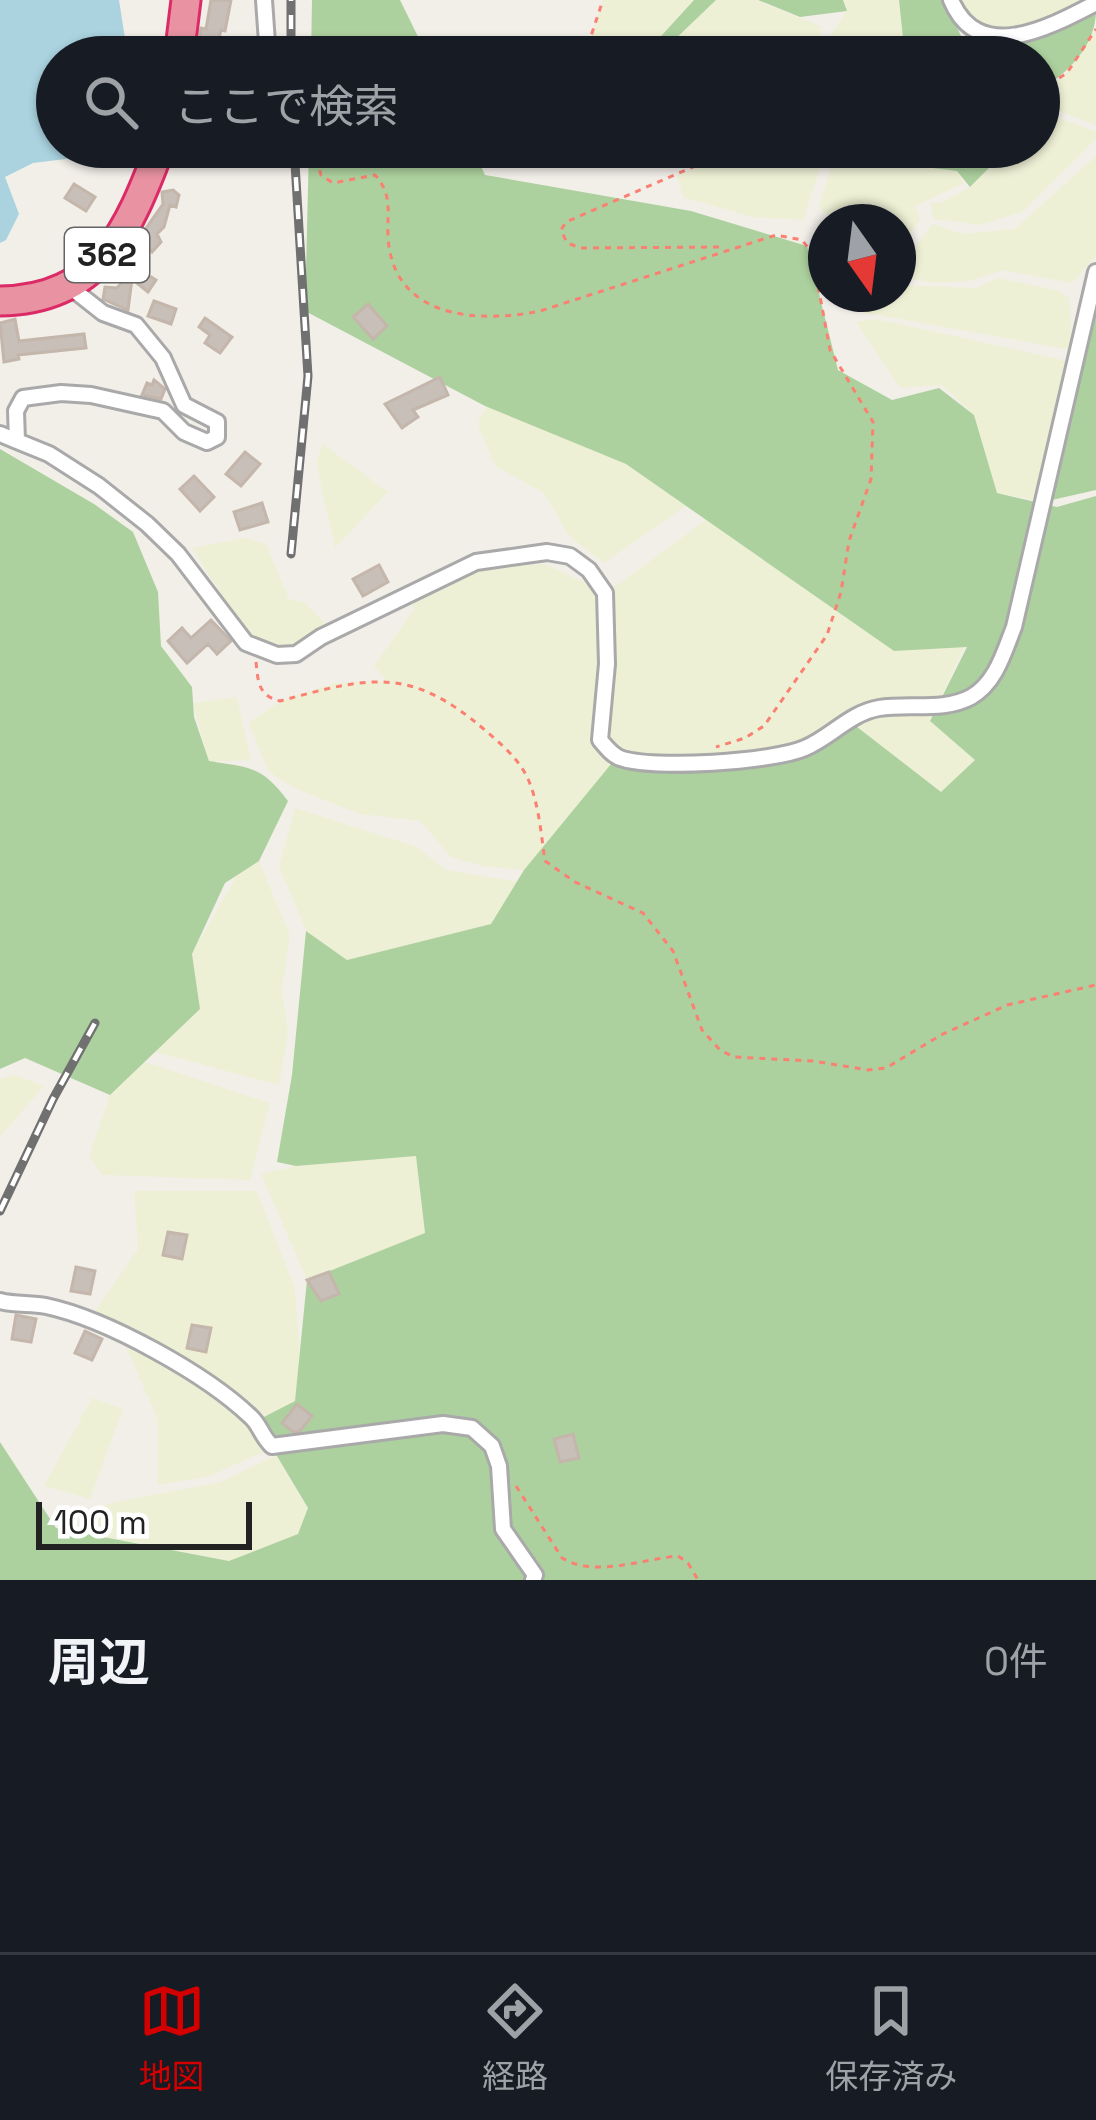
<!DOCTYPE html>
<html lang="ja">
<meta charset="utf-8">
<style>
:root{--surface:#171b24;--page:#20242c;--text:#f1f3f6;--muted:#9ea1a6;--line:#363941;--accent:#d40000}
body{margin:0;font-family:"Space Grotesk","Noto Sans JP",sans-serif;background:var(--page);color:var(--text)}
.compass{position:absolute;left:808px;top:204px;width:108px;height:108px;border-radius:50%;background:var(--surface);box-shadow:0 3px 9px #0004;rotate:166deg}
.scale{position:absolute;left:36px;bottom:30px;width:216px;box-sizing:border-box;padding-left:12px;border:6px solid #222;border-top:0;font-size:33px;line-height:42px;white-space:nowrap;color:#222;-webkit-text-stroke:9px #fff;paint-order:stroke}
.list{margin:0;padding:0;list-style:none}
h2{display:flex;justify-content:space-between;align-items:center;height:156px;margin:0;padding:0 48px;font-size:51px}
h2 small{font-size:39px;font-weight:400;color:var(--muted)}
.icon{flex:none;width:66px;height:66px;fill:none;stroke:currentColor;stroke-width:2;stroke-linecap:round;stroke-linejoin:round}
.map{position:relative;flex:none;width:1096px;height:1580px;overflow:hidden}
.search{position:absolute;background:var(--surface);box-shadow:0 3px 9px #0004;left:36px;right:36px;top:36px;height:132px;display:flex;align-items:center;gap:30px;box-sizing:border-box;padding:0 42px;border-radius:66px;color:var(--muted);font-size:45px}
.sheet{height:372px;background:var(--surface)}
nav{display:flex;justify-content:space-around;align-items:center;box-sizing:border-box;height:168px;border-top:3px solid var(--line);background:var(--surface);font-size:33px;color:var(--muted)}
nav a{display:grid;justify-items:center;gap:6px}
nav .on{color:var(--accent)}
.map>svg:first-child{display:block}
.farmland{fill:#eef0d5}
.forest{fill:#add19e}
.water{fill:#aad3df}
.building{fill:#c7bfb8;stroke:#c4b6ab;stroke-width:3}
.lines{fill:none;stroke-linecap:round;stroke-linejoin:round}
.street-casing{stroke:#a9a9a9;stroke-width:20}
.highway-casing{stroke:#dc2a67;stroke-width:33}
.path{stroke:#fa8072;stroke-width:3;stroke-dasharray:6 6;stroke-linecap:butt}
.street{stroke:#fff;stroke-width:14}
.highway{stroke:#e892a2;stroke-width:27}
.rail-casing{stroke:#707070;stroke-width:9}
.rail{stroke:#fff;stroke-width:4.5;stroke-dasharray:14;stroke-linecap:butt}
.labels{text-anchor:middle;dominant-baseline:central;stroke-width:9;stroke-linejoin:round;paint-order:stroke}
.shield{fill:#fff;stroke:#646464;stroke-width:3}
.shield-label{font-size:33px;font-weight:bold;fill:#222}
</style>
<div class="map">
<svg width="1096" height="1580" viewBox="0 0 1096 1580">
<rect width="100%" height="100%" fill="#f2efe9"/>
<path class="farmland" d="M603,0H695L643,57H584Z
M716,0H756L820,26V57H798L780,41L731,46L695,57H680L667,47Z
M843,0H901L905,57L829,54L833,31L847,11Z
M963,0H1096L1045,27L989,32L971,23Z
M1096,29V125L1039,104V96L1067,73Z
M1039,110L1096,132V139L1022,212L979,225L934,219L930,202L941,203L970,187L1014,147H1039Z
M746,147H827L803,220L752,217L683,197L677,176Z
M837,147H851L900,163L957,171L964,183L915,206L920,220L898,250V222H835L819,207Z
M1096,156V256L1072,283L1003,270L970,281L933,283L898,276V268L933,224L963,234L1015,229Z
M998,278L1057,290L1069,298L1072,350L860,312L846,297L898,294V285L976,288Z
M876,319L1068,361L1043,502L997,493L974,415L942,385L900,388L856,322Z
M486,406L626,464L686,506L604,563L569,536L544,493L495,466L478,424Z
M323,444L388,492L335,548L316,462Z
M706,520L894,651L964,647L930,721L976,760L941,793L845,717L805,748L657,765L616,758L524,870L482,866L451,857L420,821L360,814L294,788L268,771L249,723L280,701L335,683L387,681L374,666L414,609L412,602L478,569L545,564L606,593Z
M245,538L266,544L289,599L306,603L326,625L298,646L261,645L248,636L192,548Z
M237,697L251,760L209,762L193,703Z
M295,808L417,847L446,870L517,882L491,924L347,960L306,931L279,866Z
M259,861L290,936L282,989L288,1032L279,1085L155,1052L200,1009L192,954L237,875Z
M145,1062L270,1103L250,1180L102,1175L89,1156L110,1095Z
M15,1075L44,1086L0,1137V1079Z
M416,1156L425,1234L307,1280L261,1174L296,1166Z
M134,1191H257L295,1289L300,1359L295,1401L254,1421L272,1448L210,1476L158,1485L157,1418L126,1347L181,1365L94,1313L138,1249Z
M92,1398L123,1409L90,1499L44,1486Z
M276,1455L308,1509L298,1534L229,1561L95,1535L90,1526L89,1512L111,1503L221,1482Z"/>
<path class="forest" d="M312,0H400L428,57H311Z
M694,0H716L667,47L680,57H642Z
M758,0H843L847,11L800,17Z
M899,0H944L961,36C1017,54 1047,37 1096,10C1096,46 1068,73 1039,91V57H905Z
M780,41L779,57H695L731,46Z
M309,147H472L485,175L691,211L807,246L838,370L892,400L939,388L974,415L997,493L1057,507L1096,496V1580H0V1442L56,1528L229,1561L298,1534L308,1508L256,1421L295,1401L307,1280L425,1233L416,1156L296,1166L277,1162L292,1075L306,931L347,960L491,924L524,870L616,758L676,767L805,748L852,723L941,792L975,760L930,721L967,647L894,651L626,464L485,406L305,311Z
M861,147H1010L970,187L957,171L917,166Z
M1096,272V490L1043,502Z
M0,449L94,504L133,532L158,592L161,646L192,687L194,717L209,761C250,768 261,765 288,801L259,861L225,883L192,954L200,1009L110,1095L25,1058L0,1069Z"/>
<path class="water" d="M0,0H119L126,45L124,57H57V147H96L90,156L33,163L5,177L19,214L6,240L0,243Z"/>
<path class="building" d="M211,0H231L225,31L221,30L214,57H197L201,28L206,29Z
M74,184L95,197L86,211L65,198Z
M173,190L179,195L176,207L170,205L164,227L157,234L161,242L152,252L139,238L163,204L162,192Z
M135,267L156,280L148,292L132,279L128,310L103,299L105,287L117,288Z
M154,301L176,309L171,324L148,316Z
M368,304L387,326L373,339L353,317Z
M205,318L232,337L220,353L205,343L210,335L199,327Z
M15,319L19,341L84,334L86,348L18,355L19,359L4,362L0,323Z
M440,377L448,395L413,410L418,417L402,428L385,404Z
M154,380L165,389L161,399L142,395L147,383L152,385Z
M245,452L260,464L241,486L226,474Z
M194,476L214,497L200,511L180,489Z
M262,503L268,522L240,530L234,512Z
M379,565L388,582L363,596L353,579Z
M211,620L231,641L217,654L208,644L187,663L168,641L182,628L191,638Z
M168,1232L187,1235L182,1259L163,1255Z
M76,1267L95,1271L90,1294L71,1291Z
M329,1272L339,1294L321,1301L307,1280Z
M16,1315L36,1319L31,1342L12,1339Z
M192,1325L211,1328L206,1352L187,1348Z
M85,1331L102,1339L92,1360L75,1353Z
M297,1404L312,1416L300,1431L293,1432L282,1423Z
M573,1434L579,1458L560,1462L554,1439Z"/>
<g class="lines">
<g class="street-casing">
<path id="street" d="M264,0L268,57
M951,0C979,66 1050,27 1096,3
M70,287L103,313L136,325L163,358L184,405L217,422V437L207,442L184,432L163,411L91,395L61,393L23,398L16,411L17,441L49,454L99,486L147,524L178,554L246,643L277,655L296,654L321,637L476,562L547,552L570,556L589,570L605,593L607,664L600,740C606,747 612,755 620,758C653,770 773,762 805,748C831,737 850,713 879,708C909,703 943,712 971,697C996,683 1004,652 1014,627L1096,272
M0,434L17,441
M0,1301C15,1305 31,1303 46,1306C107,1319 206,1374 251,1417C260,1425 262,1437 272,1446L443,1424L472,1428L492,1446L499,1466L503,1529L535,1575L533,1580"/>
</g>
<g class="highway-casing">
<path id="highway" d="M179,57L186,0
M0,301C100,300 129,229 160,147"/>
</g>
<path class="path" d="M584,57L603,0
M1039,91L1067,73L1096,29
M313,147L321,175L333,183L375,175C393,195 387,212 388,236C392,318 476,324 540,311L776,235L802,240L812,253L830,350L873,422L871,479L849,541L841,592L827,635L764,726L745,738L716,747
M588,147L602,153L620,147
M719,247L581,248L567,243L561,230L566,222L739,147
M256,662C258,681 258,696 280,701C369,677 410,665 486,731C502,745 519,759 528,779C539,804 541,834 545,861L575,882L643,913L673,951L702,1030L720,1050L734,1057L813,1061L868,1070L886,1068L941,1035L1007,1005L1096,985
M516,1486L562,1558C595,1578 642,1559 678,1556L688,1563L698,1580"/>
<use href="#street" class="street"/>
<use href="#highway" class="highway"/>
<g class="rail-casing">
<path id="rail" d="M291,57V0
M291,554L308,376L294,147
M0,1211L53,1099L95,1023"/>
</g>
<use href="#rail" class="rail"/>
</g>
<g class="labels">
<rect class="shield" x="65" y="228" width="84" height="54" rx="9"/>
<g class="shield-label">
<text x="107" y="255">362</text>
</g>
</g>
</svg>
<svg class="compass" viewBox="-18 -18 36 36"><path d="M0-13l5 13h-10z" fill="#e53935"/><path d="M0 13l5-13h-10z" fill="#9ea1a6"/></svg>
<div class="scale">100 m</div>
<div class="search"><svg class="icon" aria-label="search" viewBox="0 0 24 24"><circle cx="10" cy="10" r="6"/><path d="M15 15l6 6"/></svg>ここで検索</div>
</div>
<section class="sheet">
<h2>周辺<small>0件</small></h2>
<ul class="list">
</ul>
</section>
<nav>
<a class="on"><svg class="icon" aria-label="map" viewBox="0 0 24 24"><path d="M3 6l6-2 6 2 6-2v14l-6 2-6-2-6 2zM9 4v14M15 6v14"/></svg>地図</a>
<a><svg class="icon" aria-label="directions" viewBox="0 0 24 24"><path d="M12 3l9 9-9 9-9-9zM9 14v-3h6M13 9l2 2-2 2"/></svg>経路</a>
<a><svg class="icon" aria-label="saved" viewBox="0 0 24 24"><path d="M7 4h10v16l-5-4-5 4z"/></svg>保存済み</a>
</nav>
